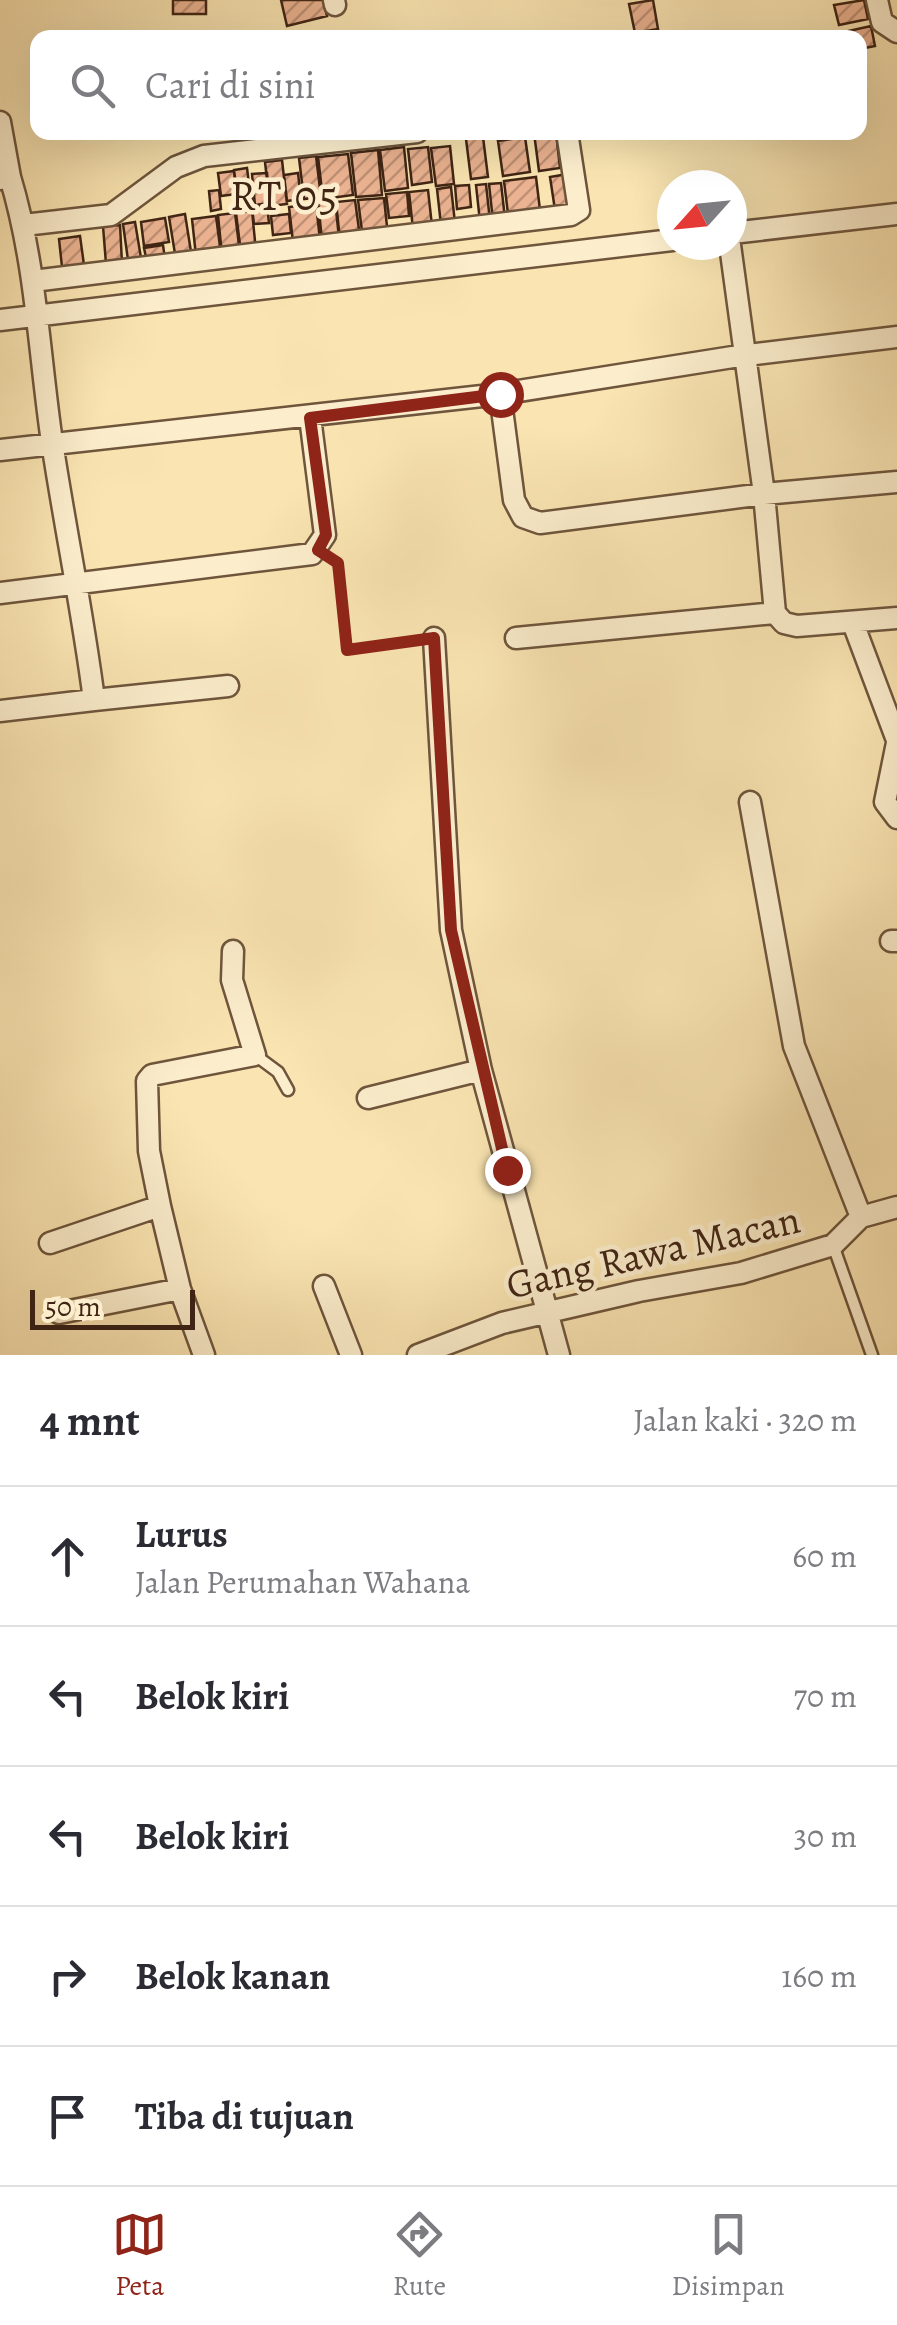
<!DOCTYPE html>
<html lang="id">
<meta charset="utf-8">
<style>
:root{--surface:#fff;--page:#f7f7f7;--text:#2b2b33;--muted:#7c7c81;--line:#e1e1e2;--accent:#8f2418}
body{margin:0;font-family:Alegreya,serif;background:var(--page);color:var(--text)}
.compass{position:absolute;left:657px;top:170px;width:90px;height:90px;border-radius:50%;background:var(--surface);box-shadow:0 10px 40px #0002;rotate:243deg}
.scale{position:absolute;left:30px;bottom:25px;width:165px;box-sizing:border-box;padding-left:10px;border:5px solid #402514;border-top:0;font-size:28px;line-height:35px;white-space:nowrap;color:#402514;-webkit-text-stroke:8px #fceecd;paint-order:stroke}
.stop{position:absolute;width:30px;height:30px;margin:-22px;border:8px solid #8f2418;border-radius:50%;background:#fff}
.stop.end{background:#8f2418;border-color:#fff;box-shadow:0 2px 10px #0008}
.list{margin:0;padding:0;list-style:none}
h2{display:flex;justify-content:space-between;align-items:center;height:130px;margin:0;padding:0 40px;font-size:42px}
h2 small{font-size:32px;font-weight:400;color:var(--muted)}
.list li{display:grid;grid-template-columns:65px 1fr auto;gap:30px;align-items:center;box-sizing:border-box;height:140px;padding:0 40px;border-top:2px solid var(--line)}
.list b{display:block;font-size:38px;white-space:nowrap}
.list p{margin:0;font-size:32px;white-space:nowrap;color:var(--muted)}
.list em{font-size:32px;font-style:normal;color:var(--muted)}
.icon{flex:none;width:55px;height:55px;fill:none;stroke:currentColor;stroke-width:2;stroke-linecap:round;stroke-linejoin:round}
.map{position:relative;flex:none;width:897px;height:1355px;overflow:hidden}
.search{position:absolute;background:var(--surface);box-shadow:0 10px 40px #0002;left:30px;right:30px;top:30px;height:110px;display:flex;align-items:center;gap:25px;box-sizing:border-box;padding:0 35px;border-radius:20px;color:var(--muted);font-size:38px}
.sheet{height:830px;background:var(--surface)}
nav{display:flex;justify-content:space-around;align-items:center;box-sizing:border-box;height:140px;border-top:2px solid var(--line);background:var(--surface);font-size:28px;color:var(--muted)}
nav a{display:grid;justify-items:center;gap:5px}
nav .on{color:var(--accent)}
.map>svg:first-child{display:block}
.building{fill:url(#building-hatch);stroke:#402514;stroke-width:2.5}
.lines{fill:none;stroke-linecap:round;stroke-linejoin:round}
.service-casing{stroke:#6e553c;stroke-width:15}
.minor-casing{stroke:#6e553c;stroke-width:25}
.path{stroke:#402514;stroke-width:4;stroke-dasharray:8 5;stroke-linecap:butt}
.service{stroke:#fceecd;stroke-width:10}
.minor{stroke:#fceecd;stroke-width:20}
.route{stroke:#8f2418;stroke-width:12}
.labels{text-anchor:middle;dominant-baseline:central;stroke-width:9;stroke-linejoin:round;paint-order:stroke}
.street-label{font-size:40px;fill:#402514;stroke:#fceecd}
.neighbourhood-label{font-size:42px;letter-spacing:2.5px;fill:#402514;stroke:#fceecd}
</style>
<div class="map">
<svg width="897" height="1355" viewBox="0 0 897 1355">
<defs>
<pattern id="building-hatch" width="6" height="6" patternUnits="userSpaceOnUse" patternTransform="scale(2.5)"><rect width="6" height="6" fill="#ebb391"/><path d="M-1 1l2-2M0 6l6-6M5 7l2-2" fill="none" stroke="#c09175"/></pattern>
</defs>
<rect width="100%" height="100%" fill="#fae5b2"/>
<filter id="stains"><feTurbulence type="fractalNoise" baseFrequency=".002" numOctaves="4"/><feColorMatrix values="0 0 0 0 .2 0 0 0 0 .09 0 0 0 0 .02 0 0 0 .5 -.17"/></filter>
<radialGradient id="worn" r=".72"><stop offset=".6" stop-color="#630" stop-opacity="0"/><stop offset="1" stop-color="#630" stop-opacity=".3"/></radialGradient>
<path class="building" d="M173,0H206V14H173Z
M281,0H323L327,16L287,26Z
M653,0L658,29L635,33L629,4Z
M864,0L868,19L839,25L834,5Z
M871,26L875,46L860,49V38H845L844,32Z
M556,132L560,168L539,171L534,133Z
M483,137L488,177L471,179L466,139Z
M525,137L530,172L503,176L498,141Z
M450,146L454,184L436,186L431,148Z
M404,147L408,188L385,191L380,150Z
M428,147L432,182L412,185L408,149Z
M378,150L382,195L356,197L351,153Z
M348,154L353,195L323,199L318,157Z
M316,156L321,197L304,199L299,158Z
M282,160L287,204L270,206L265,162Z
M247,168L249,184L236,185L234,170Z
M234,171L236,194L221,196L218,173Z
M267,173L270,203L255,205L252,174Z
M298,173L301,199L287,201L284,175Z
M573,173L579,206L555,210L550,177Z
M536,177L540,210L508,214L504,181Z
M501,183L505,219L493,221L489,184Z
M486,184L490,221L480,222L476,185Z
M469,185L471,207L457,209L455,186Z
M251,186L253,207L240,208L237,187Z
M451,187L455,223L441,225L437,189Z
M219,190L221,209L211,211L209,191Z
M428,190L432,226L413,229L409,192Z
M407,192L409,216L389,218L386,194Z
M384,198L388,236L363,239L358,200Z
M335,200L339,238L322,240L318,202Z
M355,200L360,237L340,240L336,202Z
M316,204L320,240L293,242L289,207Z
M267,206L269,223L254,224L252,208Z
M252,211L256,251L241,253L236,213Z
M235,213L240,253L222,255L218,215Z
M185,214L192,258L176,260L169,217Z
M289,214L291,233L273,235L271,216Z
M216,216L221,254L196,256L192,219Z
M165,218L169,242L144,246L141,222Z
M135,222L141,258L128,260L123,224Z
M120,225L122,263L106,264L103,226Z
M80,236L84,265L62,267L59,239Z
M163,245L165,259L147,262L144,248Z"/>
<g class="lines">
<g class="service-casing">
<path id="service" d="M255,1055L278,1072L288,1090
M833,1245L872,1355"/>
</g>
<g class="minor-casing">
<path id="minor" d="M334,0L335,5
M877,0L882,22L897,32
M0,122L10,177L0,179
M24,225L111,215L176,167L204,156L417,132
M732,233L897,214
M730,245L764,494L775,613
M33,281L571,215L579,210L567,132
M0,320L672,240
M500,394L514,500L523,517L540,523L764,494L897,482
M0,450L500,394L739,356L897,337
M0,593L312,554L325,535L310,417
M853,623L897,740
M434,638L451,930L481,1070L559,1355
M516,638L775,613L784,623L797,626L897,618
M94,700L228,686
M0,711L94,700C83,613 65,528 52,442C39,353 36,263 10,177
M897,743L885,802L897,818
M750,802L794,1046L861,1217
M891,941H897
M368,1098L481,1070
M160,1206L149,1151L147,1081L152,1075L255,1055L232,980L233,951
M50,1243L160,1206L180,1289L204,1355
M324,1286L351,1355
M59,1313L180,1289
M418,1355L502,1323L639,1291L741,1273L833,1245L861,1217L897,1207"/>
</g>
<path class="path" d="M334,560L338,563L347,650L414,641"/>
<use href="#service" class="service"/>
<use href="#minor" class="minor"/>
</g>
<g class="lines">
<path class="route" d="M500,394L310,418L326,535L318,550L338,563L347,650L434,638L451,930L507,1170"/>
</g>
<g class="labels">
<g class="street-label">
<text transform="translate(653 1252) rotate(-13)">Gang Rawa Macan</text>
</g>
<g class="neighbourhood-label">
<text x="285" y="195">RT 05</text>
</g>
</g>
<rect width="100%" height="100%" filter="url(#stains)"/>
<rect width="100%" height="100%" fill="url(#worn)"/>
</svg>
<svg class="compass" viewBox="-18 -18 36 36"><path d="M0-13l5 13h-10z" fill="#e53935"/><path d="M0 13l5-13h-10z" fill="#7c7c81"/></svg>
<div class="scale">50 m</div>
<div class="stop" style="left:500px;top:394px"></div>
<div class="stop end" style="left:507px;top:1170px"></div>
<div class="search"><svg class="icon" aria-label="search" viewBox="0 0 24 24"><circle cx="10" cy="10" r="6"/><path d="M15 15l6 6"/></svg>Cari di sini</div>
</div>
<section class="sheet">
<h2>4 mnt<small>Jalan kaki · 320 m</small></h2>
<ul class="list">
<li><svg class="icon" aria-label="ahead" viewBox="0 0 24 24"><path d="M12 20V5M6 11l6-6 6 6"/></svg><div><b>Lurus</b><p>Jalan Perumahan Wahana</p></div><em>60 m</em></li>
<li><svg class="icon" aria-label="left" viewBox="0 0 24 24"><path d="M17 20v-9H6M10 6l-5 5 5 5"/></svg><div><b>Belok kiri</b></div><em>70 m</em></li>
<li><svg class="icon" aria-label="left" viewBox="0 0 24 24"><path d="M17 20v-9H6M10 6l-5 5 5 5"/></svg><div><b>Belok kiri</b></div><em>30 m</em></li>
<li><svg class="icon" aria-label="right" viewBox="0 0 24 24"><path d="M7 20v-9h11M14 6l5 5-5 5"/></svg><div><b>Belok kanan</b></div><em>160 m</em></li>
<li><svg class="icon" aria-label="arrive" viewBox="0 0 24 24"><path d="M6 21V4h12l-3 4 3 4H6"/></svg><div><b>Tiba di tujuan</b></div></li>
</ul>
</section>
<nav>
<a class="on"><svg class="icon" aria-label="map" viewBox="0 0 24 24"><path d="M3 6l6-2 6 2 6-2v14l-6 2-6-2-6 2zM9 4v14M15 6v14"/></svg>Peta</a>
<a><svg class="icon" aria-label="directions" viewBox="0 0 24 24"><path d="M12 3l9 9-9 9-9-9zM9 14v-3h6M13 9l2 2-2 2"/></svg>Rute</a>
<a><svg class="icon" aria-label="saved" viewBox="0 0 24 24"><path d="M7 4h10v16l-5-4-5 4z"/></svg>Disimpan</a>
</nav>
